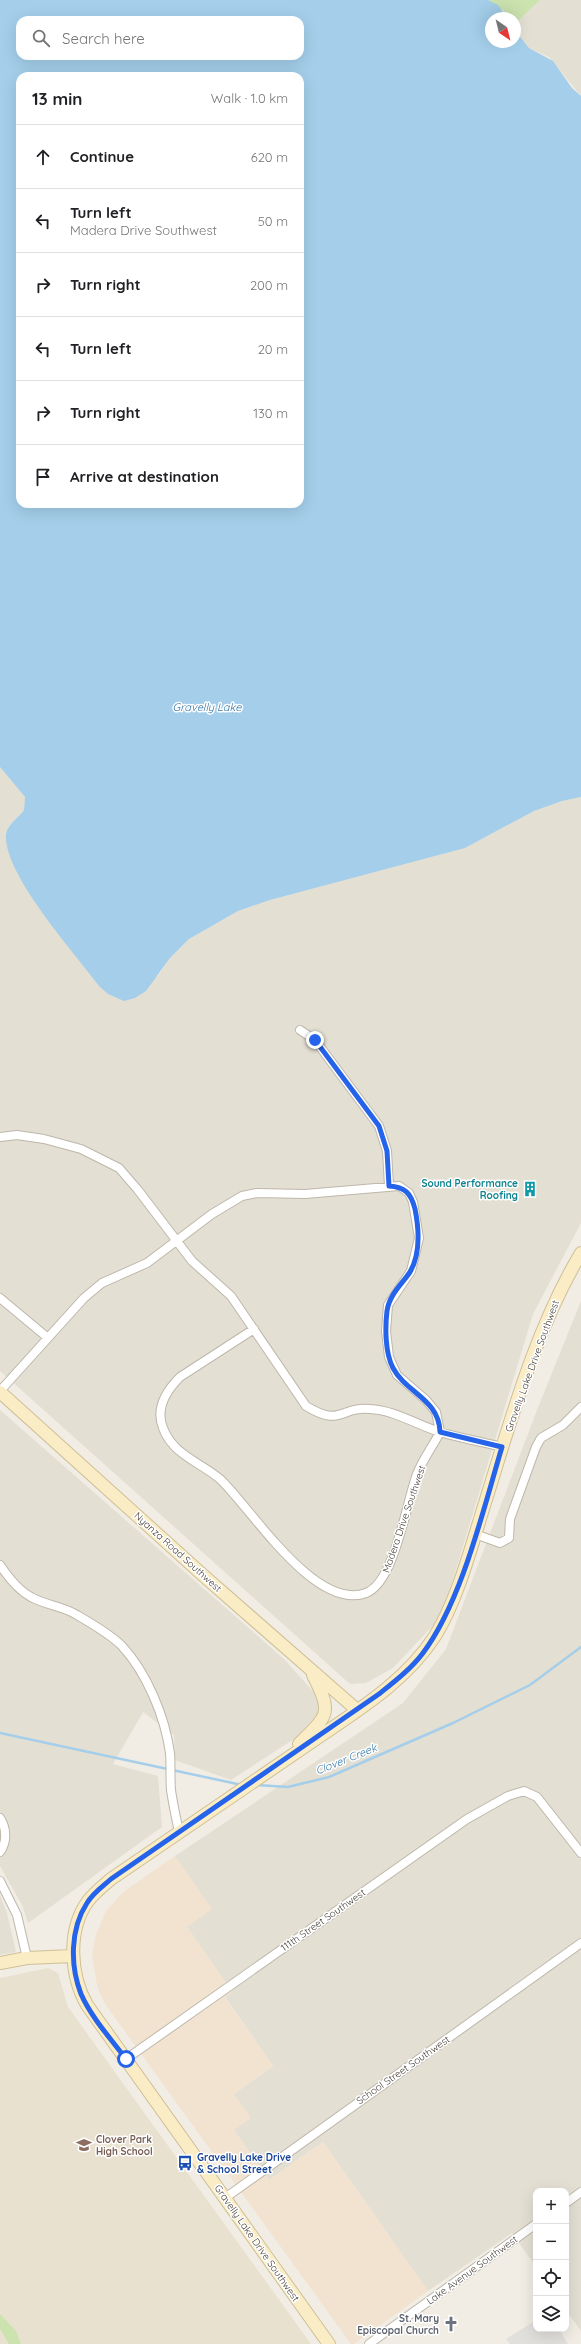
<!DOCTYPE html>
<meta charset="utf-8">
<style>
:root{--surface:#fff;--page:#f2f2f2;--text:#202124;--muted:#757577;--line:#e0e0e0}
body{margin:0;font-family:Quicksand,sans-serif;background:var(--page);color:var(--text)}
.controls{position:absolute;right:12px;bottom:12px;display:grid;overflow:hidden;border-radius:8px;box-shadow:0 4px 16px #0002}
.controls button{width:36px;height:36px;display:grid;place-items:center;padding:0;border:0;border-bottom:1px solid var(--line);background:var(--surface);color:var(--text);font:20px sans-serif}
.compass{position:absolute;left:485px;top:12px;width:36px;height:36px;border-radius:50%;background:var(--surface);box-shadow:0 4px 16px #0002;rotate:145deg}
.stop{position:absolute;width:12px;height:12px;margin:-9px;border:3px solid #2563eb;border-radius:50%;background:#fff}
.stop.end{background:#2563eb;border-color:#fff;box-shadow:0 1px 4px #0008}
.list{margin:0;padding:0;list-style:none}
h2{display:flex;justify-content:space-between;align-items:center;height:52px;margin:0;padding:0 16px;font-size:17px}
h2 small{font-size:13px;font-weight:400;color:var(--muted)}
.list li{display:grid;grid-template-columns:26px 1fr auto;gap:12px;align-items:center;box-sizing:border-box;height:64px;padding:0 16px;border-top:1px solid var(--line)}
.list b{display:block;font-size:15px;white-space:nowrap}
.list p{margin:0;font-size:13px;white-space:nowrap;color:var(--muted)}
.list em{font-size:13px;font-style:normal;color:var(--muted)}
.icon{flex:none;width:22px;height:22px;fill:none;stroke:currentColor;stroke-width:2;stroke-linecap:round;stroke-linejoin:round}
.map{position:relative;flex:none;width:581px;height:2344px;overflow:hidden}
.search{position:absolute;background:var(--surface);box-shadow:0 4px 16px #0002;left:16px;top:16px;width:288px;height:44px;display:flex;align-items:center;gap:10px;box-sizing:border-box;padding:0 14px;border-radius:12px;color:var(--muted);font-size:15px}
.panel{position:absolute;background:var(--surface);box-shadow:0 4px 16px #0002;left:16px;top:72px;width:288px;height:436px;border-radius:12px}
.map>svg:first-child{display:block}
.residential{fill:#e4dfd3}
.commercial{fill:#f2e3d0}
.education{fill:#e9e1cf}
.green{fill:#cce3af}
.parking{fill:#e2e0dc}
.water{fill:#a4ceea;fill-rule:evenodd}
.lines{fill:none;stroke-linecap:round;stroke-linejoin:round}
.stream{stroke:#a4ceea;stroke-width:2.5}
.street-casing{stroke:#beb7ab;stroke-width:10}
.secondary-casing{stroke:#cebf97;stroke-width:14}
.street{stroke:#fff;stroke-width:8}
.secondary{stroke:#faedc5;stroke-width:12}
.route{stroke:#2563eb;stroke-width:5}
.labels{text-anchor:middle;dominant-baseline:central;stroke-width:3;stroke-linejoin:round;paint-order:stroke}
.culture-label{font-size:10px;font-weight:bold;fill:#0d838f;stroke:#fff;text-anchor:end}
.street-label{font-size:10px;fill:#433d35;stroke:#fff}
.education-label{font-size:10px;font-weight:bold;fill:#785e54;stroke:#fff;text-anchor:start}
.transit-label{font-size:10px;font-weight:bold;fill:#164399;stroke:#fff;text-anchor:start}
.worship-label{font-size:10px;font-weight:bold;fill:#5b616d;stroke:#fff;text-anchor:end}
.water-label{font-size:11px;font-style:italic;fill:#3678a6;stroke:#fff}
</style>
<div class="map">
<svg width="581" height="2344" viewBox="0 0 581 2344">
<rect width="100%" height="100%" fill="#f1ede4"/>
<path class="residential" d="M540,0H581V96L549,57L529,48L515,30V24Z
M0,767L25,797L24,810L9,826L6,833L8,849L17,872L42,912L99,986L158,976L170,958L189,939L238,911L270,900L465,848L534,811L562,801L581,797V1223L533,1314L442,1616L393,1668L366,1683L350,1684L0,1371Z
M581,1301V2331L566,2310V2191H536V2267L512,2233L428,2291L323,2142L269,2180L234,2130V2094L273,2066L225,1997L232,1992L187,1927L175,1856L403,1703L446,1649L537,1410Z
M0,1410L284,1659L320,1699V1722L231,1780L175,1760L174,1735L143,1712L113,1764L158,1776L162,1827L28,1923L22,1905L0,1866Z
M0,1895L7,1913L16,1952L0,1955Z"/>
<path class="commercial" d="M175,1856L212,1909L187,1927L232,1992L225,1998L273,2066L234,2094L251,2118L234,2130L269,2180L323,2142L428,2291L354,2344H351L105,2004L97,1986L92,1954L96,1934L106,1911L123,1892Z"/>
<path class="education" d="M48,1968L58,1973L68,2007L311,2344H0V1978Z"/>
<path class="green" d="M488,0H540L515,24V18H508L503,10Z
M0,2314L16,2331L21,2344H9L0,2329Z"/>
<path class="parking" d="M536,2320V2329H559L568,2344H510L506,2339Z"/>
<path class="water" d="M0,0H488L498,5L508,18H491V42H515V30L529,48L553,61L572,88L581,96V797L562,801L534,811L465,848L270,900L238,911L189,939L170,958L146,991L135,998L124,1001L108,994L99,986C75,953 3,874 6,834C7,825 19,817 24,810L25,797L0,767ZM20,20H300V56H20ZM20,76H300V504H20Z"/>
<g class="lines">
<path class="stream" d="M0,1733L242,1785
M257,1785L288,1787L329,1777L453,1723L530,1685L581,1647"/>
<g class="street-casing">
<path id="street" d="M300,1030L315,1040L379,1126L387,1151L389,1186
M0,1137L17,1135L44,1139L81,1149L119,1168L138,1190L192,1261L231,1296L306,1406C342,1428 340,1406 370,1409C394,1410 417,1425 440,1432C460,1438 482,1442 502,1447
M0,1298L48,1338
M0,1391L84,1298L102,1283L147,1263L212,1214L242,1196L257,1193L305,1194L399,1186L409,1193L413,1202L419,1238L411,1271L388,1305L386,1331L389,1357L397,1375L426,1400L436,1412L440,1432C433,1446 423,1459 417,1474C406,1503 395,1582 366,1593C315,1612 251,1508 220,1479C200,1462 173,1455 163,1428C155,1408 166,1391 180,1377L254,1329
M475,1534L500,1543L509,1538L510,1519L536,1447L541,1438L563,1425L581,1407
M0,1565C8,1577 18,1590 31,1597C45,1605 63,1606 77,1615C92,1624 109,1633 122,1646C147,1673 165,1717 170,1753C171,1765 170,1778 171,1790C173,1804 176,1818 179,1832
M0,1818C7,1829 7,1842 0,1852
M0,1881L17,1915L27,1958
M126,2059L467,1819L508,1796L524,1791L537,1797L581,1853
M225,2198L581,1943
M566,2203L581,2192
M369,2344L536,2224"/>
</g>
<g class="secondary-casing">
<path id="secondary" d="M0,1392L205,1577L357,1710
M299,1744C328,1715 333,1714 313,1675
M0,1963L27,1958L73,1956
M329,2344L87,2005C70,1975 67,1930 88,1901C95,1892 103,1886 111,1879C176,1834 242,1790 307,1745C353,1713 404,1684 435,1636C458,1599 471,1547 484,1506C511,1420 535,1330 581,1253"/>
</g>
<use href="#street" class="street"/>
<use href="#secondary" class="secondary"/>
</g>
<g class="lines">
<path class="route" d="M126,2059C111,2039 91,2017 81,1994C70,1966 70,1929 87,1903C93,1893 102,1887 111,1879L379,1694C394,1682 411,1669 423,1653C462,1601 483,1510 502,1447L440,1432C439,1399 406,1393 393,1368C385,1353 385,1327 387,1311C389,1295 402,1284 410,1272C421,1253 419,1229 415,1209C411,1193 405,1187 389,1186L387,1151L379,1126L315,1040"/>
</g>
<defs>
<g id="building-bare" transform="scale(1.2)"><path d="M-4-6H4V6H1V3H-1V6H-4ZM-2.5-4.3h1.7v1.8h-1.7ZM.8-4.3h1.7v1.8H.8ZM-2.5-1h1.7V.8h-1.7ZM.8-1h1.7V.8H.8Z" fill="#0f9aa8" stroke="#fff" stroke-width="2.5" paint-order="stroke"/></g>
<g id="school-bare" transform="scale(1.2)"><path d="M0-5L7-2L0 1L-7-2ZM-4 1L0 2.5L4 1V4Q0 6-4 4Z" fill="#8d6e63" stroke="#fff" stroke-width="2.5" paint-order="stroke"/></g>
<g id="bus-bare" transform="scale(1.2)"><path d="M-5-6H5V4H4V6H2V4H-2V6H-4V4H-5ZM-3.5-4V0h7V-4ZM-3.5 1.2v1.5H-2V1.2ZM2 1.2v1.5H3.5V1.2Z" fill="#1a4fb4" stroke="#fff" stroke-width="2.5" paint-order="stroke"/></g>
<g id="church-bare" transform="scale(1.2)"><path d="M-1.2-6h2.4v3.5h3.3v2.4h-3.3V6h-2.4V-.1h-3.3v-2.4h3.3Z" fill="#6b7280" stroke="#fff" stroke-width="2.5" paint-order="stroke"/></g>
</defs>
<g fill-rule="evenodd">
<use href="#building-bare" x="530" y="1189"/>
<use href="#school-bare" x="84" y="2145"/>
<use href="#bus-bare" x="185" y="2163"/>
<use href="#church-bare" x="451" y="2324"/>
</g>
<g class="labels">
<g class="culture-label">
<text x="518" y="1183">Sound Performance<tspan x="518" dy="12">Roofing</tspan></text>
</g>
<g class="street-label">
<text transform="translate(532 1366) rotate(-70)">Gravelly Lake Drive Southwest</text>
<text transform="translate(404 1519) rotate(-71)">Madera Drive Southwest</text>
<text transform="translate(178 1552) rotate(42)">Nyanza Road Southwest</text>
<text transform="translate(323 1920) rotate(-35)">111th Street Southwest</text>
<text transform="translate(403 2070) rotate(-35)">School Street Southwest</text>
<text transform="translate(257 2243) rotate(55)">Gravelly Lake Drive Southwest</text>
<text transform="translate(472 2270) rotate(-36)">Lake Avenue Southwest</text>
</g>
<g class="education-label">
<text x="96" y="2139">Clover Park<tspan x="96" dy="12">High School</tspan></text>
</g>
<g class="transit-label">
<text x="197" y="2157">Gravelly Lake Drive<tspan x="197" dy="12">&amp; School Street</tspan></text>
</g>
<g class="worship-label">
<text x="439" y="2318">St. Mary<tspan x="439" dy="12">Episcopal Church</tspan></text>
</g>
<g class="water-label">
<text x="207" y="707">Gravelly Lake</text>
<text transform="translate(346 1759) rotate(-22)">Clover Creek</text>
</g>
</g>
</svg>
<div class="controls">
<button>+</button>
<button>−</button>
<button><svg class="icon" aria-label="locate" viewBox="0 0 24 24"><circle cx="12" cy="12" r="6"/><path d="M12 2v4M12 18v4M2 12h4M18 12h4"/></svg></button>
<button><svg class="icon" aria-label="layers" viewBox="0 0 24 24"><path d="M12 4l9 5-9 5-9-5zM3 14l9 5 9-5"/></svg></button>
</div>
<svg class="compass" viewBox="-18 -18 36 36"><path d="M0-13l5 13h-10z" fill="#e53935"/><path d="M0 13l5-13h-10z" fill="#757577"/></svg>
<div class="stop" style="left:126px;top:2059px"></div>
<div class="stop end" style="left:315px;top:1040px"></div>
<div class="search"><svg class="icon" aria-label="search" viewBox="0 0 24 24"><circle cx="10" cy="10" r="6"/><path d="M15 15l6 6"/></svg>Search here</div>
<section class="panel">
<h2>13 min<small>Walk · 1.0 km</small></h2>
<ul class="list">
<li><svg class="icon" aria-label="ahead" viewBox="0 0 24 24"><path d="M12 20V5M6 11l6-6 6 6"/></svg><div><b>Continue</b></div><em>620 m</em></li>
<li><svg class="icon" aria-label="left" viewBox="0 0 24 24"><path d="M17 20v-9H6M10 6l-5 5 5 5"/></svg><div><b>Turn left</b><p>Madera Drive Southwest</p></div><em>50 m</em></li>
<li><svg class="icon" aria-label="right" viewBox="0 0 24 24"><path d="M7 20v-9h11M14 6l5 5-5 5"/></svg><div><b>Turn right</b></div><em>200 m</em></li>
<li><svg class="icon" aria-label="left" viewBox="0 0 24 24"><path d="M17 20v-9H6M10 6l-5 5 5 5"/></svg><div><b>Turn left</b></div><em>20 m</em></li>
<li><svg class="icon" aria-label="right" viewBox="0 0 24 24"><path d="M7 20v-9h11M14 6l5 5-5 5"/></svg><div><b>Turn right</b></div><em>130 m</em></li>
<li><svg class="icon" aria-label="arrive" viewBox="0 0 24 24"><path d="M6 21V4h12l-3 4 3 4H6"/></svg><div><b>Arrive at destination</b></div></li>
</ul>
</section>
</div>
